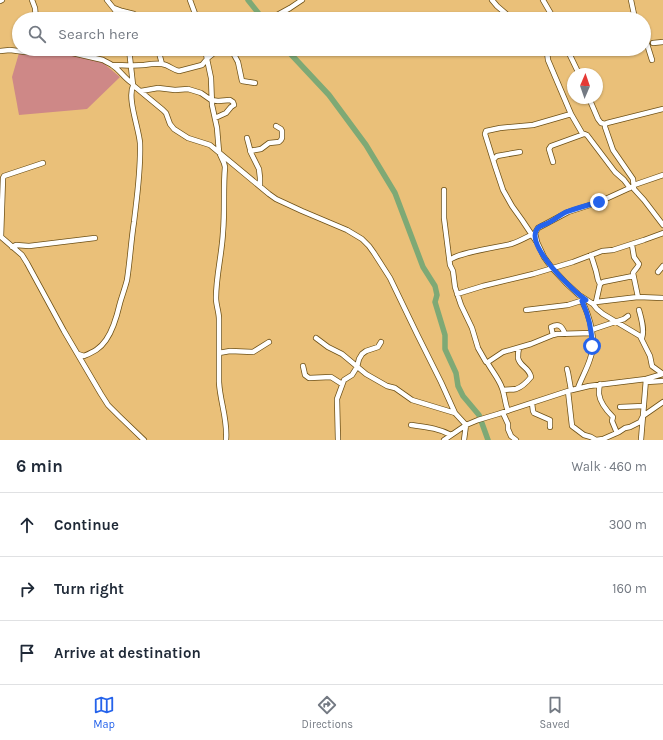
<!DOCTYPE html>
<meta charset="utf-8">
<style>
:root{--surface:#fff;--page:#f2f2f3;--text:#1f2937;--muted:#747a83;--line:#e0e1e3;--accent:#2563eb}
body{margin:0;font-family:Karla,sans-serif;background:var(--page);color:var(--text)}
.compass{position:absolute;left:567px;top:68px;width:36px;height:36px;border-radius:50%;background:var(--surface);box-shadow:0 1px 3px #0004;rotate:2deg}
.stop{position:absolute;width:12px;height:12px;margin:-9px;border:3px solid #2563eb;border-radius:50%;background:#fff}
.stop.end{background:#2563eb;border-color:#fff;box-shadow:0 1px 4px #0008}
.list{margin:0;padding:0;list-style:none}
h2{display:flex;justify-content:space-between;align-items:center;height:52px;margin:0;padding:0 16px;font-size:17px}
h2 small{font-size:13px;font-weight:400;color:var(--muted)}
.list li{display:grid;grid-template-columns:26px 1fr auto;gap:12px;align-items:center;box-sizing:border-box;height:64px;padding:0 16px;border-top:1px solid var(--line)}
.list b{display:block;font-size:15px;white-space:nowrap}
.list em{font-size:13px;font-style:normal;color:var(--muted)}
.icon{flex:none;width:22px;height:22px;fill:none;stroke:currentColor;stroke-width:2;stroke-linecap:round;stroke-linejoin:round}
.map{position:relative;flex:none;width:663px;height:440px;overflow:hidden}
.search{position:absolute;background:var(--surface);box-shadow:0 1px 3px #0004;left:12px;right:12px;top:12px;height:44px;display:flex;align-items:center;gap:10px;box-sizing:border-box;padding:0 14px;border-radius:22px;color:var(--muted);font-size:15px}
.sheet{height:244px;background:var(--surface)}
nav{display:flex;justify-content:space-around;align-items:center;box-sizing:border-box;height:56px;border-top:1px solid var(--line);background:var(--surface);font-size:11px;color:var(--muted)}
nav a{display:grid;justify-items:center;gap:2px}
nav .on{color:var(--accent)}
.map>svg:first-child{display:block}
.green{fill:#ce8887}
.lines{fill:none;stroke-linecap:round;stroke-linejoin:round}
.river{stroke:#7ea975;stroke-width:5.5}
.minor-casing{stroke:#6d5017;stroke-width:6}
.minor{stroke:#fff;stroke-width:4.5}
.route{stroke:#2563eb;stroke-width:5}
</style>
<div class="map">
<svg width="663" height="440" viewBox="0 0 663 440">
<rect width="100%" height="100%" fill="#eac079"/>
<path class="green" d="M56,51L102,62L120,77L87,109L19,115L12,77L19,53Z"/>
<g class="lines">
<path class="river" d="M248,0L263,19
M286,49L329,95L366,145L395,193L423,267L435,286L437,295L435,302L445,335V349L456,373L458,386L463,396L479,415L488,440"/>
<g class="minor-casing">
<path id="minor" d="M32,0L35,8L36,19
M107,0L115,10L119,19
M190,0L197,19
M492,0L497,6L512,19
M543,0L554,19
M631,0L635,19
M0,1L2,0
M114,8L122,11L134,14L143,19
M270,19L290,8L302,0
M644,38L647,44L652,60
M653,43L663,42
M55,49L103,60C106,62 109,63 112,65C120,70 124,78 132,83
M129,49L133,85
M158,49L162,64
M219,49L209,57L207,59L211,78L212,105L217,128L219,152L224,163L225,167C223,189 225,210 223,232C222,254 216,276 216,298C216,305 219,312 219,319V382C220,402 228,420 226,440
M231,49L238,62L242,81L255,83
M551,49L548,50L547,52L548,60L571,114
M567,49L579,74
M0,51L10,50L25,52L53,49
M112,65C122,65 133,66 144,65C150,64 156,63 162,64C169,65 173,70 179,71L202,65L207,59L205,49
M141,91L158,88L175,90L188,89L201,93L211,100L218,101L230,100L233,102L234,105L231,107L226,113L215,118
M589,98L598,119L601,123L605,124
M663,109L607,123L605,124V127L613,150L633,179L634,189L644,200L663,225
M247,138L251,153L259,169L260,178V186
M250,151L261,149L269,143L279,142L281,140L282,138V131L281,129L276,126
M493,160L497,156L520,152
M553,162L549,149L551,146L584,134
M634,185L663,175
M634,186L599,202L568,212L538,228L535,233L537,242L544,257L552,268L566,283L579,295L593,304L597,309L603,314L640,336L650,356L652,366L663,374
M444,190V218L450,265L453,271L455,287L461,305L472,328L478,348L486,362H488L503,352L531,344L553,335L557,334L592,333
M0,236L22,255L27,263L64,331L101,394L108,405L119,416L144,440
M1,237L3,178L4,176L43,163
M536,241L522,220L512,206L503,190L495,166L485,134L486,131L500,128L533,125L571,114L582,133L587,135L615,172L624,180L630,188
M632,245L634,257L639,264C638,268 635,269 633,273L638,297
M12,247L16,245L29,246L95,238
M591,255L596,271L598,280L600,284
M450,260C457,253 498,247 511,244C518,242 525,238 531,235
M658,272L663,266
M457,294L483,286L533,274L573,262L602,251L613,250L644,240L663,233
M596,302L600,284L603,282L633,276
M593,304L596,302L638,297L663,298
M526,310L568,305L584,300
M639,310C641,318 645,329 642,338
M591,330L624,319L628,316
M553,335L551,327C559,323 562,326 565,334
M316,338L328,347L342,354L366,374L387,386L395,388L412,400L455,413
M219,353L230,351L253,352L269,342
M78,354L84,356C93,352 100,349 106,340C113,330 117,316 120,303C122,296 125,288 127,280C130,261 131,241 134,222C137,196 141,170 140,143C139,129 127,98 133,86H134L163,110L166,113L170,124L174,129L188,138L210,145L269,194L276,199L302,211L347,230L362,239L369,246L374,253L390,278L417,334L441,382L455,413L466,425L464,440
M487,362C492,371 499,379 502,388C505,396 505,404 508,411
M303,366L305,375L309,378L331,377L342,384
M567,369L568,373L571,390
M646,382L663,381
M600,384C599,387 599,391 599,394C600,402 607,411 613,417L612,421L617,433
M578,388C581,379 587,369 590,359C597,341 590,317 582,301
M503,390C507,389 512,390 516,389C522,387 527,382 531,377C529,367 520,367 518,358C518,355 518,352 519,348
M568,391L572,426L584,435L591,437L596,440L603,439L619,432L625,428L630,427L640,422L643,416L663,402
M532,403L533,411L534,413L550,420V427
M620,407L644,406
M503,413L508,424V429L511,436L516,440
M411,425C425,427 438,428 451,435
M338,440L337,399L344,380L352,375L357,367L359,359L362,354L366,351L378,347L381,342
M444,440L466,425L478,420L498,414L568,391L589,386L646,379L663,374
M641,440L646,379"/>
</g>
<use href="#minor" class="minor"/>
</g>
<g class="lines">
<path class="route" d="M592,346C592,330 589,316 582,301L586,300C573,291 525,246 537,229C539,226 544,225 548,223C554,220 560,215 566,212C577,208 588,205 599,202"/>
</g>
</svg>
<svg class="compass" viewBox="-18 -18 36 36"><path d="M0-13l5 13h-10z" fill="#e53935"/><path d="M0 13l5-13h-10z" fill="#747a83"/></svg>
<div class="stop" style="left:592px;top:346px"></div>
<div class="stop end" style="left:599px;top:202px"></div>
<div class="search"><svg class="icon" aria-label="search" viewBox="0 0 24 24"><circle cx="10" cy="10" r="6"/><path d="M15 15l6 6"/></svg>Search here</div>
</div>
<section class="sheet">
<h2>6 min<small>Walk · 460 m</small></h2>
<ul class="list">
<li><svg class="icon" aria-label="ahead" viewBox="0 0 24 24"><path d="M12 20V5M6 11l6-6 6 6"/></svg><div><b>Continue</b></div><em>300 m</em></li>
<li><svg class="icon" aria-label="right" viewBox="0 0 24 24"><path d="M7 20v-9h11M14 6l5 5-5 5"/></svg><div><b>Turn right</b></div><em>160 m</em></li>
<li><svg class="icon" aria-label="arrive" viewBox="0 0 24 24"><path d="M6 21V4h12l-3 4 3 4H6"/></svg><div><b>Arrive at destination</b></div></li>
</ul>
</section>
<nav>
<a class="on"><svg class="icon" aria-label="map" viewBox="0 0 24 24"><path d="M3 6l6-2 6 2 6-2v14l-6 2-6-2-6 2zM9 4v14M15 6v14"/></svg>Map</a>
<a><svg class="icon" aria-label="directions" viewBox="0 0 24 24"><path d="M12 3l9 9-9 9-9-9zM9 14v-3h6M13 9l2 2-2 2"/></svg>Directions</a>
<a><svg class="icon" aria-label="saved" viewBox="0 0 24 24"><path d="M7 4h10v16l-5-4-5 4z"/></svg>Saved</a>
</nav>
